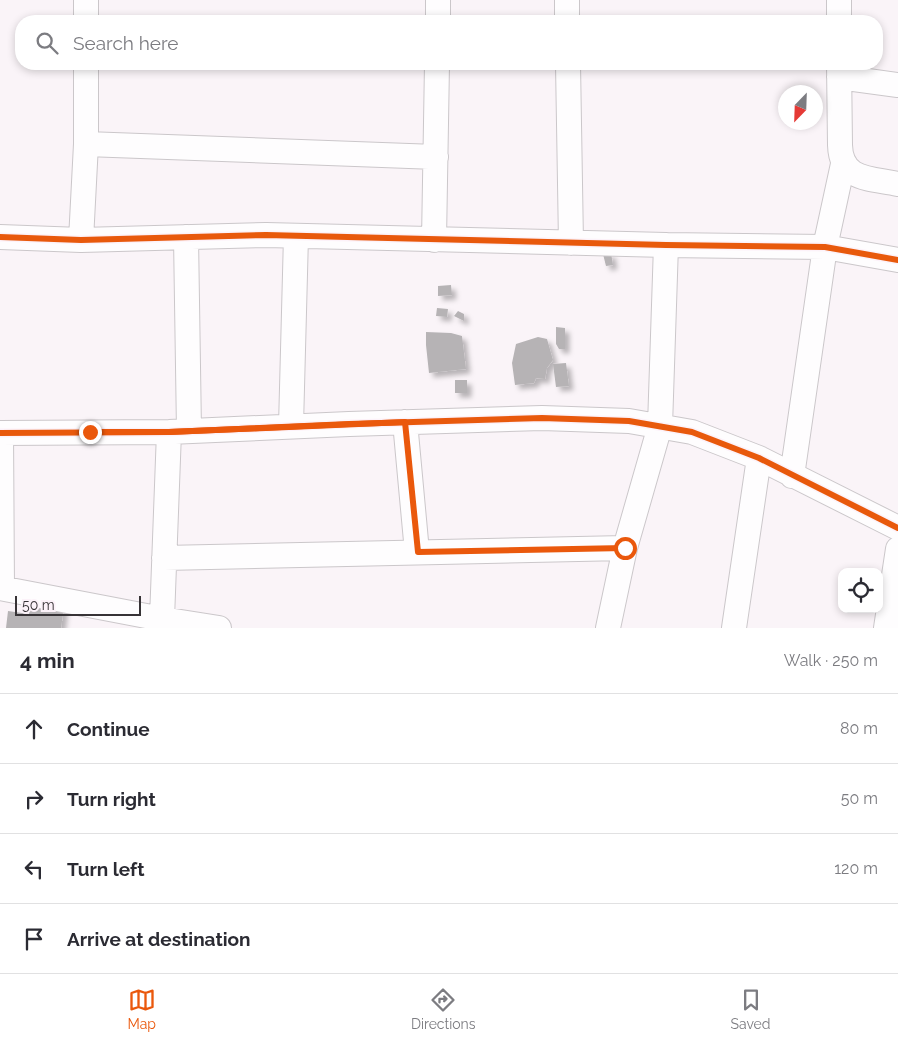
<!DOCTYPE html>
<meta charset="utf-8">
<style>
:root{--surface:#fff;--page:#f2f2f3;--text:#2b2b33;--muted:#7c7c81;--line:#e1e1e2;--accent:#ea580c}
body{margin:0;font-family:Raleway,sans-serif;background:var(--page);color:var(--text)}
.controls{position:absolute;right:15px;bottom:15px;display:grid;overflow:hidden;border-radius:10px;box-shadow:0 2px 8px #0003}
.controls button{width:45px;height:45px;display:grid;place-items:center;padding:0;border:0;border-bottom:1px solid var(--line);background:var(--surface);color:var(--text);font:25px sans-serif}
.compass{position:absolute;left:778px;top:85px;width:45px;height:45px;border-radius:50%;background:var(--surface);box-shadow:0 2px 8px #0003;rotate:203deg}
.scale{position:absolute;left:15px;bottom:12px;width:126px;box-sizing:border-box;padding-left:5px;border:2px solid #373336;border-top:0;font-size:14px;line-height:18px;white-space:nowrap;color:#373336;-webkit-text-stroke:4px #fcf2f9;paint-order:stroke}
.stop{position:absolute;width:15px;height:15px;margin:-11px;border:4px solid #ea580c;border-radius:50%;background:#fff}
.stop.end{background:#ea580c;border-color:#fff;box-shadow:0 1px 5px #0008}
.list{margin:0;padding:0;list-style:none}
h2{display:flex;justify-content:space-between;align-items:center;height:65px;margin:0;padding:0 20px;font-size:21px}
h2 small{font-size:16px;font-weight:400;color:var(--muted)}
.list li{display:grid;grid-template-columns:32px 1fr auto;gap:15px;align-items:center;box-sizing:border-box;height:70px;padding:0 20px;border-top:1px solid var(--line)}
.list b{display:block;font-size:19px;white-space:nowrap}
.list em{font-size:16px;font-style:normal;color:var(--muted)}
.icon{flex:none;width:28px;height:28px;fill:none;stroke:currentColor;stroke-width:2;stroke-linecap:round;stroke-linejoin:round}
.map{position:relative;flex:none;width:898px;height:628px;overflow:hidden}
.search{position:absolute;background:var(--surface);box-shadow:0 2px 8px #0003;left:15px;right:15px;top:15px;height:55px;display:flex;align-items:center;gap:12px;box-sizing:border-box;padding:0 18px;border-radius:20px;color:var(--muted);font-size:19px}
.sheet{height:345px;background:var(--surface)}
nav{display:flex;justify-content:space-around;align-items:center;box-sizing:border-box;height:70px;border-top:1px solid var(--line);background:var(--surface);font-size:14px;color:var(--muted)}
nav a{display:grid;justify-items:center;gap:2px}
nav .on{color:var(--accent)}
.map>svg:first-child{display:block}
.building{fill:#b6b3b5;filter:url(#shadow)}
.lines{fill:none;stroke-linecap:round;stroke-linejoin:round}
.minor-casing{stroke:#cbc7ca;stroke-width:26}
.minor{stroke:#fefdfe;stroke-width:24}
.cycleway-casing{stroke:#fcf2f9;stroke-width:9}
.cycleway{stroke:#e8590c;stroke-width:6}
.route{stroke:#ea580c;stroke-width:6}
</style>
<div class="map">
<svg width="898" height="628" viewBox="0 0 898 628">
<defs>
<filter id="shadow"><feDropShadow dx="4.5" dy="4.5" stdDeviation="2.5" flood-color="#0004"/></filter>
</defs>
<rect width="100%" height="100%" fill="#faf4f8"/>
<path class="building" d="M611,253L613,265L606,266L603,254Z
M451,285L452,295L438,296V286Z
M437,308L448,309L447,317L436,316Z
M458,311L464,314V321L454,316Z
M556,327L565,328V349H559L556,344Z
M426,332L451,333L462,336L466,369L429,373L426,345Z
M538,337L547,339L553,360L547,368L545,379L536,378L534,383L515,385L512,363L516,344Z
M566,363L569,386L556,387L553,364Z
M455,380H467V393H455Z
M30,602L64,607L61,628H6L8,611L29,614Z"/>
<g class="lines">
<g class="minor-casing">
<path id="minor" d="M567,0V21
M839,0V21
M86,21V0
M438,21V0
M568,64L571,243
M839,64L840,145C841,181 870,178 898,184
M839,77L898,85
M86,144L436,157
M0,237L81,240L266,235L666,245L825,247L898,260
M186,237L189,431
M81,240L86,144V64
M434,240L437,64
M405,422L417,552
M291,426L296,236
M0,433L169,432L349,424L542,418L629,421L692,432L759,458L898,528
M1,433L2,588
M792,476L825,247L843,164
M164,558L625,548
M0,588L162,619L219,628
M162,619L169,432
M608,628L625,548L660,426L666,245
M734,628L759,458
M886,628L898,549"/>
</g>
<use href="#minor" class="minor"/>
<g class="cycleway-casing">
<path id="cycleway" d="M0,237L81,240L266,235L666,245L825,247L898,260
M0,433L169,432L349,424L542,418L629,421L692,432L759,458L898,528"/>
</g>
<use href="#cycleway" class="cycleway"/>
</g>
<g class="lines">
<path class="route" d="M90,432H169L405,422L418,552L625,548"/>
</g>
</svg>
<div class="controls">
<button><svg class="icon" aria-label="locate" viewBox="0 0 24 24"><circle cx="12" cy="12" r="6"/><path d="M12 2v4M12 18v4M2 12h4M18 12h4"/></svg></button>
</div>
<svg class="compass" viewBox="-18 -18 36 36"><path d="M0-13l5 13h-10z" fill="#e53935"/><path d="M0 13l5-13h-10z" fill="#7c7c81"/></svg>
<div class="scale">50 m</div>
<div class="stop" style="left:625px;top:548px"></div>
<div class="stop end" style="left:90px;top:432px"></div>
<div class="search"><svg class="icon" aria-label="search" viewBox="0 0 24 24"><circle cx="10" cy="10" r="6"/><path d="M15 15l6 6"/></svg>Search here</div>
</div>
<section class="sheet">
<h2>4 min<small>Walk · 250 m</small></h2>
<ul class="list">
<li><svg class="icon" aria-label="ahead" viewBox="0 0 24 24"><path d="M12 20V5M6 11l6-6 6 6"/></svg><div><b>Continue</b></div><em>80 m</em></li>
<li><svg class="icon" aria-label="right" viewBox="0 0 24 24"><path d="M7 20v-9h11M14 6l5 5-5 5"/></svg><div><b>Turn right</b></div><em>50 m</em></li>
<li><svg class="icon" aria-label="left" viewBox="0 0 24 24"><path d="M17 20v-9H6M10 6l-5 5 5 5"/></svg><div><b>Turn left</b></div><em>120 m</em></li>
<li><svg class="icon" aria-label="arrive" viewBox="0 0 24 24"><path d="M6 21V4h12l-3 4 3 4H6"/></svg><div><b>Arrive at destination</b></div></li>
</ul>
</section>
<nav>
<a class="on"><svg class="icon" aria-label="map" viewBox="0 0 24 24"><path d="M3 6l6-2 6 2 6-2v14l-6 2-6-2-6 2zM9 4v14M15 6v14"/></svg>Map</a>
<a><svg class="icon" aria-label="directions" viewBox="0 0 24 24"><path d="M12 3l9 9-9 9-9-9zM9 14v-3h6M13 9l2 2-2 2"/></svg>Directions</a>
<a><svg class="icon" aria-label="saved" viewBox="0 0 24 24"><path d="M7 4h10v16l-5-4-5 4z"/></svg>Saved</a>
</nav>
